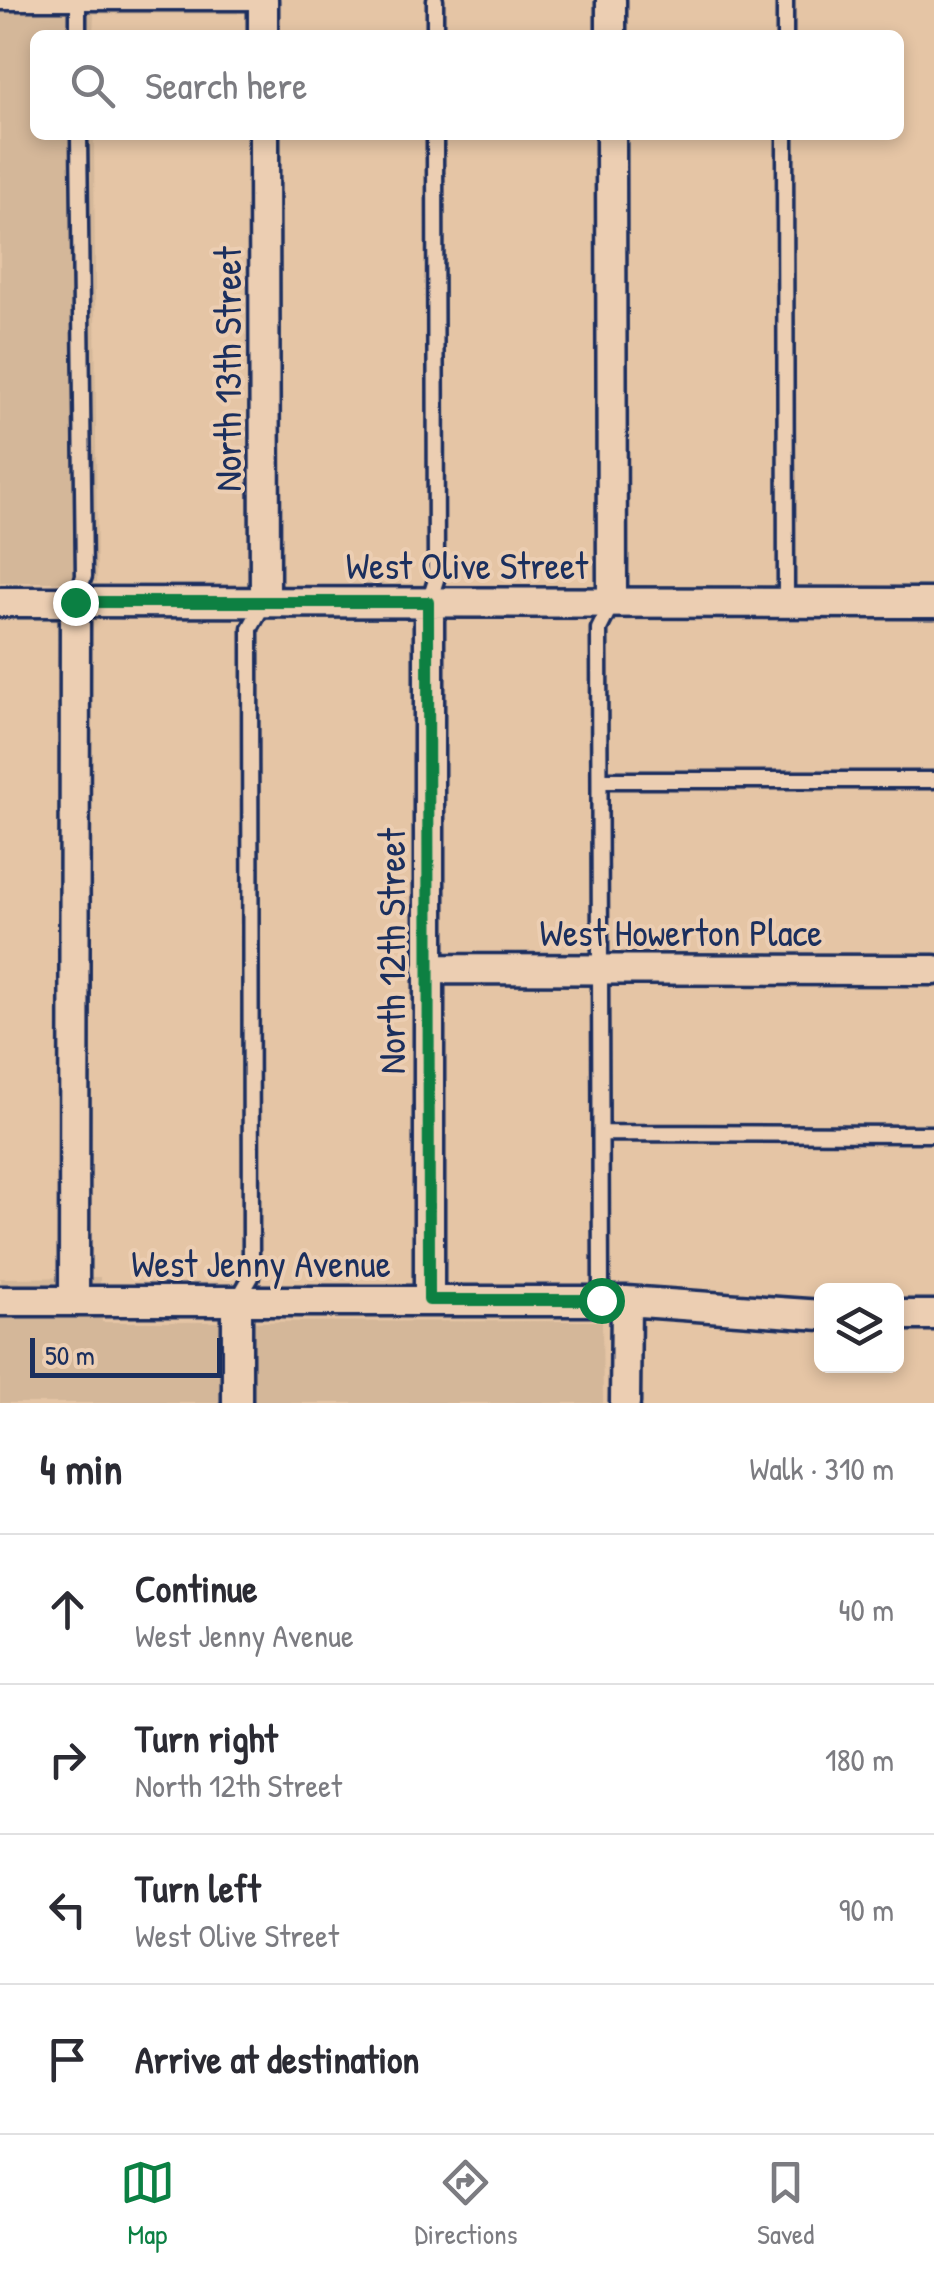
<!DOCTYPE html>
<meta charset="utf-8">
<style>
:root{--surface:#fff;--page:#f2f2f3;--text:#2b2b33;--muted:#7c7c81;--line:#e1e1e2;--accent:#0b8043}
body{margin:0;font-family:"Patrick Hand",sans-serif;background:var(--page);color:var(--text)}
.controls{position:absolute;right:30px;bottom:30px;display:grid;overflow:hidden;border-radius:15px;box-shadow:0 5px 15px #0003}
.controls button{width:90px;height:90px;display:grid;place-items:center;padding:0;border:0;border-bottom:2px solid var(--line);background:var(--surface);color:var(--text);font:50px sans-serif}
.scale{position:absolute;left:30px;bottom:25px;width:192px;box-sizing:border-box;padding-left:10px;border:5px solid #1b2f5e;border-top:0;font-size:28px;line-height:35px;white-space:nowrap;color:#1b2f5e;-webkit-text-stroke:8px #ecceb2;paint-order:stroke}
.stop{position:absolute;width:30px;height:30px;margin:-22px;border:8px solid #0b8043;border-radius:50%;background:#fff}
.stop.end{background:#0b8043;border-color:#fff;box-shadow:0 2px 10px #0008}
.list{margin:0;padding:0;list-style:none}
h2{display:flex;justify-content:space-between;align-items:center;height:130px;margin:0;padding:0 40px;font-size:42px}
h2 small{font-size:32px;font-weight:400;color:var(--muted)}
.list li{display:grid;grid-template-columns:65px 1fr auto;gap:30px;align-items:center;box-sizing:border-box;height:150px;padding:0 40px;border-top:2px solid var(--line)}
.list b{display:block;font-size:38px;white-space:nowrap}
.list p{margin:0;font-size:32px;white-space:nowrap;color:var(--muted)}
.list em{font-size:32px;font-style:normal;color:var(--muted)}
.icon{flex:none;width:55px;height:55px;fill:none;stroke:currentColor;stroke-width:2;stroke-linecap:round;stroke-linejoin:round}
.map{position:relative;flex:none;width:934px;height:1403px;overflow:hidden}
.search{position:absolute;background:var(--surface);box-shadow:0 5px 15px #0003;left:30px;right:30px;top:30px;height:110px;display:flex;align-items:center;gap:25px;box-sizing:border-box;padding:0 35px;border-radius:15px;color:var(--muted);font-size:38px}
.sheet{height:730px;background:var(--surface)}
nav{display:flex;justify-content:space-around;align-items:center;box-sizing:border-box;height:140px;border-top:2px solid var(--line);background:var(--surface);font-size:28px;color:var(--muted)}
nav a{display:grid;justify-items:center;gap:5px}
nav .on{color:var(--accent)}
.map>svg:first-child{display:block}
.built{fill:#d4b799}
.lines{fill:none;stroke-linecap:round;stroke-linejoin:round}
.lane-casing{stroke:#1b2f5e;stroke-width:21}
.street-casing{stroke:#1b2f5e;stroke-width:35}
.lane{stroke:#ecceb2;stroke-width:14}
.street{stroke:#ecceb2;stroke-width:28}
.route{stroke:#0b8043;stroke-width:12}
.labels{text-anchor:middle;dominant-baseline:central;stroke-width:8;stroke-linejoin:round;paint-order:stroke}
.street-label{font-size:38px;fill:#1b2f5e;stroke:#ecceb2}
</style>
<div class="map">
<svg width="934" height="1403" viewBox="0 0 934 1403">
<rect width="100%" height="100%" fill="#e5c5a5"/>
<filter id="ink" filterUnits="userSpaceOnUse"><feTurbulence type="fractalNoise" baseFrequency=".01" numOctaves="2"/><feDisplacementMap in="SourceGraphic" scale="20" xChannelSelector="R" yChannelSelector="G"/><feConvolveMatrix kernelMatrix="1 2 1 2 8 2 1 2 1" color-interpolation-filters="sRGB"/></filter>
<g filter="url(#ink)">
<path class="built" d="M0,0H238V14H94L93,35H35V135H94L97,582H0Z
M100,1277L102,1322L602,1321L603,1403H0V1278Z"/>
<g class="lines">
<g class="lane-casing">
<path id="lane" d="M435,0V35
M785,0V35
M0,2H263
M78,2V35
M785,135L786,602
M75,602L84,576L79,135
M429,602L436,580L435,135
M601,780H934
M601,1133L934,1134
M237,1301L251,1277L250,628L264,603
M601,1301L599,629L612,603"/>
</g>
<g class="street-casing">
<path id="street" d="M263,0V35
M611,0V35
M264,135L265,602
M611,135L612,602
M0,602L934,603
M429,602V1300
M428,969L934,970
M0,1301H626L822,1315
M74,1301L75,602
M237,1301V1403
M896,1315H934
M625,1403L626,1301"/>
</g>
<use href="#lane" class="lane"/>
<use href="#street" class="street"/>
</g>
</g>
<g class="lines" filter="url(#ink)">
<path class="route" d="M75,602H428L429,1300H601"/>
</g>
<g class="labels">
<g class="street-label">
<text transform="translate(227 369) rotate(-90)">North 13th Street</text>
<text x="467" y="565">West Olive Street</text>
<text x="681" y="932">West Howerton Place</text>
<text transform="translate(391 951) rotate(-90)">North 12th Street</text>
<text x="261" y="1263">West Jenny Avenue</text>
</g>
</g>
</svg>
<div class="controls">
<button><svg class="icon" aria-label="layers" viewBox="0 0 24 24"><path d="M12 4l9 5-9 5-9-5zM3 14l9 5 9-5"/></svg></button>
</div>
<div class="scale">50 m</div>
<div class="stop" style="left:601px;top:1300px"></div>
<div class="stop end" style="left:75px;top:602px"></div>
<div class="search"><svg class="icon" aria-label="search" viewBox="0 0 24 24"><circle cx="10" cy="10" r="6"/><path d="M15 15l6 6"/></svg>Search here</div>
</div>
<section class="sheet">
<h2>4 min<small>Walk · 310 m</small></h2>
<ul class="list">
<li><svg class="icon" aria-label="ahead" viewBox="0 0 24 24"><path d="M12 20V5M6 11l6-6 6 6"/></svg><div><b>Continue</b><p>West Jenny Avenue</p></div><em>40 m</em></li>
<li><svg class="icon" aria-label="right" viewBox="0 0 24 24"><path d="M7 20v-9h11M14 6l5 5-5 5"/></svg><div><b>Turn right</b><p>North 12th Street</p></div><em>180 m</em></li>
<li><svg class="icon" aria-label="left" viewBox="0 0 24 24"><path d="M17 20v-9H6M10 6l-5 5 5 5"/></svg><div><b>Turn left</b><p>West Olive Street</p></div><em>90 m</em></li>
<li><svg class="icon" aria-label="arrive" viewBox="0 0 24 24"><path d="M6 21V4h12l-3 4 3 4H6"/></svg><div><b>Arrive at destination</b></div></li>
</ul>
</section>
<nav>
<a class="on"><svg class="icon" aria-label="map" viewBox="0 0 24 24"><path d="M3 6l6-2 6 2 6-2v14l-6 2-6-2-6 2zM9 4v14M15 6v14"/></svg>Map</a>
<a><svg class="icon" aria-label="directions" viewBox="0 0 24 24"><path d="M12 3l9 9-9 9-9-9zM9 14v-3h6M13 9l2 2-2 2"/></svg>Directions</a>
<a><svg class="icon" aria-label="saved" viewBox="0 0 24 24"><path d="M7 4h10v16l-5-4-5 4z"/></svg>Saved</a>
</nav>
